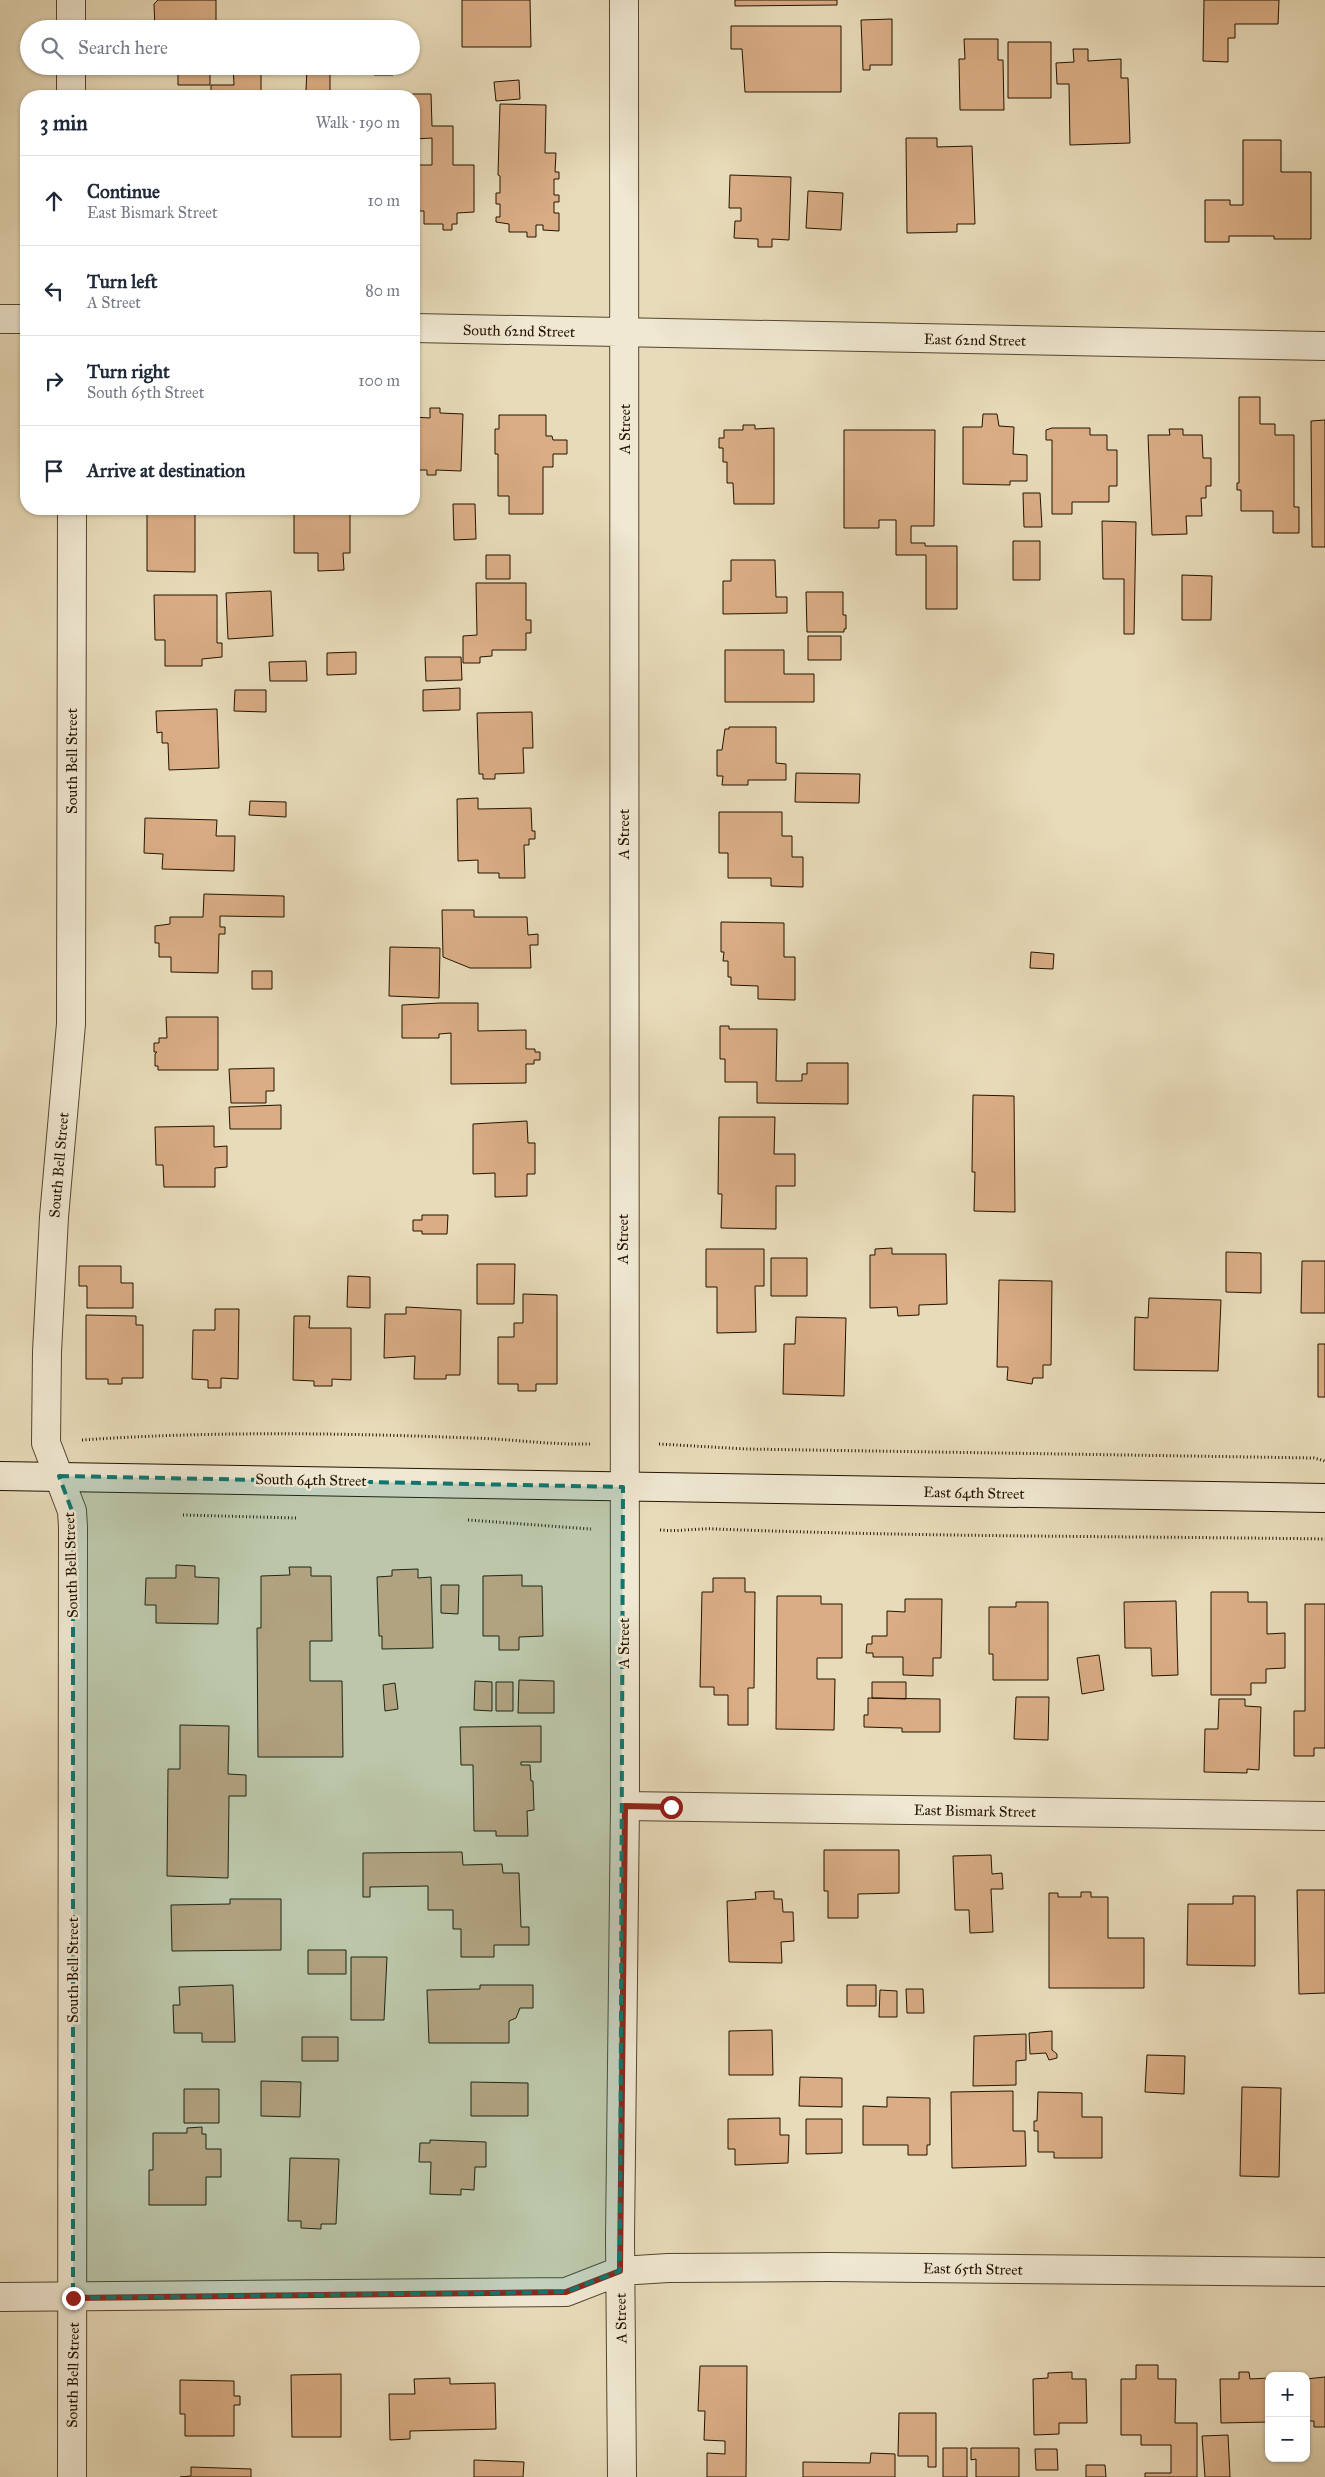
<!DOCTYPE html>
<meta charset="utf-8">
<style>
:root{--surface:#fff;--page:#f6f6f7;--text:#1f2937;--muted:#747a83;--line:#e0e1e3}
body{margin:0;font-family:"IM FELL Great Primer",serif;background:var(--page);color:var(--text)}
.controls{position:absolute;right:15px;bottom:15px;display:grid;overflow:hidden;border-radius:10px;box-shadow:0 1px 4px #0004}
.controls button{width:45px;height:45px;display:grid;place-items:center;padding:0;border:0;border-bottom:1px solid var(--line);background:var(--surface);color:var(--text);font:25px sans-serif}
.stop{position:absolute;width:15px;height:15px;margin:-11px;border:4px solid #8f2418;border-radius:50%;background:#fff}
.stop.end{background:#8f2418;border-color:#fff;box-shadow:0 1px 5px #0008}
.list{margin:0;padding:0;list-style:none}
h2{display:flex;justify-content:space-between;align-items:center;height:65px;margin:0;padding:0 20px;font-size:21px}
h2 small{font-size:16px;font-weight:400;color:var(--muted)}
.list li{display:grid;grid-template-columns:32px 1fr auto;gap:15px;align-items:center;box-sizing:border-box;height:90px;padding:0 20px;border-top:1px solid var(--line)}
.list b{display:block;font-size:19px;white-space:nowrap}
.list p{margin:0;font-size:16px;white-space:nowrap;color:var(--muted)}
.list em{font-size:16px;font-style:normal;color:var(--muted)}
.icon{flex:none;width:28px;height:28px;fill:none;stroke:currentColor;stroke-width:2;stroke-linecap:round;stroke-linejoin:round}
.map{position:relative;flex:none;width:1325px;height:2477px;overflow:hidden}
.search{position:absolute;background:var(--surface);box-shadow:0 1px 4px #0004;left:20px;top:20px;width:400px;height:55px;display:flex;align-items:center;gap:12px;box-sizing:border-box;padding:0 18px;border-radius:28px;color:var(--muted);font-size:19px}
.panel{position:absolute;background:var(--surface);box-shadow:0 1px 4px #0004;left:20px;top:90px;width:400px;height:425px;border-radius:20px}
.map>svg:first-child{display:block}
.building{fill:#daad85;stroke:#231300}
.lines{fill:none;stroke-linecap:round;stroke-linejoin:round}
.street-casing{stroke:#54452e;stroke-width:30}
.secondary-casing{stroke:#231300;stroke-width:30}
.path{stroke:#231300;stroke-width:3;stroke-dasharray:1 2.5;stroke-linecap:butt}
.street{stroke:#f0e8d2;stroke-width:28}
.secondary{stroke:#f0e8d2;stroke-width:28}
.route{stroke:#8f2418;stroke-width:6}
.marked{fill:#0f766e;fill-opacity:0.2;stroke:#0f766e;stroke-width:4;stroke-dasharray:10 6;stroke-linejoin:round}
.labels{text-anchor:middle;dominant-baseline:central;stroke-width:5;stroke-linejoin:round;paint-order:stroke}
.street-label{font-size:15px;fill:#231300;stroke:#f0e8d2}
</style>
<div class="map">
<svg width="1325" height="2477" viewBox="0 0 1325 2477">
<rect width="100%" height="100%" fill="#e8dbb9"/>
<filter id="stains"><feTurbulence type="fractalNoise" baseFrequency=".004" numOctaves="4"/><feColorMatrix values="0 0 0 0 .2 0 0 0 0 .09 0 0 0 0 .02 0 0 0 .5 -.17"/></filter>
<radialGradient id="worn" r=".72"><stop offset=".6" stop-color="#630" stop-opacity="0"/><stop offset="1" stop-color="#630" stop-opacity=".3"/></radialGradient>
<path class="building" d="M158,0H216V22H222V29H155L154,4Z
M462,0H530L531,47H462Z
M735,0H837V5L735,6Z
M1204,0H1279L1278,24H1235V38H1228V62L1203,61Z
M892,19V65H870V70H863L861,20Z
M364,22L370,29H358Z
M731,26H841V92H745L742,49H731Z
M964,39H998V60H1003L1004,110H960L959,59H965Z
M1008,42H1051V98H1008Z
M1073,49H1088V61L1121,59V78H1128L1130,143L1070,145L1069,84H1057L1056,63L1074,62Z
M178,66H210V85H178Z
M233,66H261V96H211V85H234Z
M307,66H330V91H306Z
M373,66H393V75H374Z
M519,80L520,99L496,101L494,82Z
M394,94H431L432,126H453V165H474V212L457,213V224H452V230H443V224H424V211H416V189H414V182H417L416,165H432V138L414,139V96H394Z
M500,104L546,105L545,153H556L555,172H559V179H554V195H559V202H554V213H559V231L543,230V225H536V237H527V232H509V224L496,222V217H500V204H496V193H500V176L498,175Z
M906,138H937V147L972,146L975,224H957V232L907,233Z
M1243,140H1281V172H1311V239H1274V236H1229V242H1205V200H1230V205H1243Z
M730,175L791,177L789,240L772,239V247H758V239L734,238L735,221H741V208H729Z
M808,191L843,193L841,230L806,228Z
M1239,397H1260V424H1275V435H1294V507H1299V533H1273V511H1241V490H1237V483H1239Z
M430,408H440V413L463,414L461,471L436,470V475H427V470H414V417L430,418Z
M983,414H997L999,426L1014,427L1013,454L1027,455V481H1010V485L963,484V427H982Z
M499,415H546V436H552L553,440H567V454H553V467H543V514H509V496H498V454H495V429H499Z
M1325,420V547H1312L1311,421Z
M743,425H755V429L774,428V504H734L733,483H727V462H723V448H719V438H724V430H743Z
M1052,428H1090V435H1107V450H1117V486H1109V502H1072V514H1052V440H1046V430Z
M1169,429H1183V435H1202L1203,458H1211V486H1206V498H1201L1202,516H1186L1187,534L1152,535L1148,435H1170Z
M844,430H935L934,526H911V543H925V546H957V609H926V555H896V520H879V528H844Z
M1023,493H1040L1042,527H1024Z
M453,504H475L476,539L454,540Z
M147,509H195V572L147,571Z
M294,509H315V512H350V553H343L344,570L318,571V553H294Z
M1102,521L1136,522L1134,634H1124V579H1103Z
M1013,541H1040V580H1013Z
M486,555H510V579H486Z
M731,560H775L776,597H787V613L723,614V581H731Z
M1182,575L1212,576L1211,620H1182Z
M476,583H526V620H531V633H526V650H492V656L480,657V663H463V636L477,635Z
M271,591L273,636L228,639L226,593Z
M806,592H843V615H846V629H844V632H807Z
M154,595H217V643H222V657L202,659V666H165V640H155Z
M808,636H841V660H808Z
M725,650H784V674H814V702H725Z
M356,652V674L327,675V653Z
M425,657H461L462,680L426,681Z
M306,661L307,681H270L269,662Z
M460,688V710L423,711V690Z
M235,690H266V712L234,711Z
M217,709L219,768L169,770L168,743H162V732L157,733L156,711Z
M532,712L533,748H523L524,773L495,774V779H483V774H479L477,713Z
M729,727H776V763L786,764V780H748V785H722L723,776H717V750H722L725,729H729Z
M796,773L860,774L859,803L795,802Z
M478,798V809L531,808L532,831H535V839H529V845H524L525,878H499V873H478V860L458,861L457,799Z
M250,801L286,802V817L249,815Z
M719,812H782V836H792V857H803V887L771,886V878H728V853H719Z
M145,818L217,820L216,836H235L234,871L162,869L163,854L144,853Z
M204,894L284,896V917L220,916V927H225V934H219L218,973L171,972V957H159V943H155V926L170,924V917H203Z
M442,910H474V917H527L528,935L538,934V945H530L531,968H470L443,957Z
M721,922L784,923V957H795V1000L758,999V986L731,985V977H728V961H723L724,952H721Z
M390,947L440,948L439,998L389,996Z
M1031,952L1054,954L1053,969L1030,968Z
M252,971H272V989H252Z
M440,1003H478V1031L526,1030V1049H535V1052H540V1060H534V1064H526V1083L451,1084V1033L439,1034V1038H402V1005Z
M166,1017H218V1070H158V1066H155V1054L157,1052H154V1043H159V1038H167Z
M720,1026H729V1029H777L776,1081H802V1074H807V1063H848V1104L757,1103V1082H725V1059H720Z
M274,1068V1091H266V1103H231L229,1069Z
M973,1095L1014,1096L1015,1212L974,1211L975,1172H972Z
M281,1105V1129H230L229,1107Z
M719,1117H775L774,1154H795V1186H776V1229L721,1228L722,1194H718Z
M527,1121L528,1143H535V1174H527V1196L495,1197V1173L473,1174V1124Z
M214,1126V1147L227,1146V1167L215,1168V1187H164L163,1165H156L155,1127Z
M422,1215H448L447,1234H422V1231H413V1220H422Z
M892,1248V1254H946L947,1304L919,1305V1315L898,1316L897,1307L870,1308V1255H875V1249Z
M706,1249H764V1286H755L756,1332L717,1333V1287H706Z
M1226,1252L1261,1253V1293L1226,1292Z
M771,1258H807V1296H771Z
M1302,1261H1325V1313H1301Z
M477,1264H515L514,1304H477Z
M79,1266H121V1283H133V1308H87V1286H79Z
M348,1276L370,1277V1308L347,1307Z
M999,1280L1052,1281L1051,1365H1043V1378H1033L1032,1384L1007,1380L1008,1367H997Z
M523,1294L557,1295V1384H536V1391H518V1384H498V1337H514V1323H523Z
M1149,1298L1221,1300L1218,1371L1134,1370L1135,1317L1148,1318Z
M406,1307L461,1310L460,1375H446V1379H414L415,1356L384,1358L385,1314H406Z
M215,1309H239L238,1379L221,1378V1388H208V1380L192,1379L193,1330H215Z
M86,1315L136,1316V1325H143V1378H122V1384H108V1379H86Z
M294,1316H310L309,1328H351V1380L332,1379V1386H314V1381L293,1380Z
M796,1317L846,1318L844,1396L783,1394L784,1344H795Z
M1318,1344H1325V1397H1318Z
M176,1565L195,1566V1577L219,1578L218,1624L156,1623V1605H145L146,1578H176Z
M289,1567H311V1576H331L332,1641H310V1681H342L343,1757H258L257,1628H261V1576L290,1575Z
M418,1569V1578L431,1577L433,1648L382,1649V1636H379L377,1577L392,1576V1570Z
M522,1575V1586H542L543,1636L519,1637V1650H499V1636H483V1576Z
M713,1578H745V1592H755L754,1688H748V1725H728V1695H714V1687H700L702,1592H713Z
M441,1585H459L458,1614L441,1613Z
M1211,1592H1248V1602H1267V1634L1285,1633V1668L1266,1669V1683H1251V1695H1211Z
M777,1596H821V1604H842V1658H817V1679H835L834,1730L776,1729Z
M905,1599H942L941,1658H933V1676L903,1675V1657H873V1653H866L867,1644H872V1636H887V1611L905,1612Z
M1176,1601L1178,1675L1152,1676L1151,1648H1125L1124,1602Z
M1016,1602H1048V1680H993V1654H989V1607H1016Z
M1305,1604H1325V1748H1314V1756H1294V1711H1305Z
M1099,1655L1104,1690L1082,1694L1077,1658Z
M519,1680L554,1681V1713H518Z
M475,1681L492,1682V1711L474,1710Z
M496,1682H513V1711H496Z
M872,1682H906V1699L872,1698Z
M395,1683L398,1709L385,1711L383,1685Z
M1016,1697H1049L1048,1740L1014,1739Z
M868,1698L940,1699V1732H902V1728L864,1727V1715H868Z
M1219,1699H1245V1706L1261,1707L1259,1770L1247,1769V1773L1204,1772L1205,1729H1218Z
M180,1725L229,1726L228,1774L246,1775V1796H229L228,1878L167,1876L168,1769H180Z
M541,1726V1762H521V1765H530L531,1781H533L534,1810L527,1811L528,1836H496V1831H474L473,1765H461L460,1727Z
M824,1850H899V1893L858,1894V1918H828V1891H824Z
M462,1852L463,1865L502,1864L503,1873H519L521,1927H529V1945H494V1957H461V1929H453V1910H428V1886L370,1887V1897H363V1853Z
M991,1855L992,1874L1002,1873L1003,1889H991L993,1932L970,1933L969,1910H955L953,1856Z
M1297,1890H1325V1993L1299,1994Z
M774,1891V1899H782L783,1912H793L794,1941L781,1942L782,1963L729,1962L727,1901L756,1899L755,1892Z
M1081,1892H1091V1897H1108V1938H1144V1988H1049V1893H1058V1897H1081Z
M1233,1896H1255V1966L1187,1965L1188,1904H1233Z
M230,1899H281V1950L172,1951L171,1905L230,1904Z
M308,1950H346V1974H308Z
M351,1957H387L384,2020H351Z
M233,1985L235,2042H202V2033H174L173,2005H180L179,1987Z
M480,1985H533V2008H520L516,2018L509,2021V2043H429L427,1990L480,1989Z
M847,1985H876V2006H847Z
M906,1989H923L924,2013H907Z
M880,1990L897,1991V2017H879Z
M772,2030L773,2075H729V2031Z
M1052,2031V2050L1057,2054V2058L1049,2060L1046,2053L1030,2054L1029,2033Z
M1026,2034V2060L1016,2061V2085L973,2086L974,2036Z
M302,2037H338V2061H302Z
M1147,2055L1185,2056L1184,2094L1145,2092Z
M800,2077L842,2078V2107L799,2106Z
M261,2081L301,2082L300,2117L261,2116Z
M471,2082L528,2083V2116H471Z
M1242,2087L1281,2088L1279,2177L1240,2176Z
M184,2089H219V2123H184Z
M1013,2091V2131H1025L1026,2166L952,2168L951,2092Z
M1038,2092L1082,2093V2117H1102V2158H1054V2152H1038V2131H1034V2121H1037Z
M887,2097L930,2098V2145H927V2155H908V2145H863V2106L887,2107Z
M780,2118V2135H789L788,2163L735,2165V2149H728V2119Z
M806,2119H842V2153L806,2154Z
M202,2127V2134H206V2149H221V2177H206V2205H149V2170H153V2133H187V2128Z
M430,2140L486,2142V2167H475L474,2190L461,2189V2195L430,2194L431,2162H419L420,2143H430Z
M290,2158L339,2159L336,2224H321V2229L301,2228V2221H288Z
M1136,2365H1158V2379H1176L1175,2423H1197V2477H1145V2473H1171V2445H1141V2435H1121V2379H1136Z
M700,2366H747L746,2477H707V2453L725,2454V2441L704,2440L705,2411H698Z
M1072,2372V2379H1086L1087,2423H1059V2434L1034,2435L1033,2379L1048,2378V2373Z
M1239,2372H1249L1250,2379L1269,2378V2422L1221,2423L1220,2379H1239Z
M341,2374V2437H292L291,2375Z
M1325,2377V2427H1314V2421H1307L1306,2379Z
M450,2378V2384L495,2383L496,2429L410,2431V2439L390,2440L389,2394H415L414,2379Z
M180,2380L234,2381V2396H240V2405H234V2436H185V2414H180Z
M899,2413H936V2467H928V2456H898Z
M1228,2435L1230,2477H1205L1202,2436Z
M943,2448H967V2477H943Z
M971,2448H1019V2477H976V2459L971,2460Z
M1035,2449H1057L1058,2470H1036Z
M871,2453L895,2454V2477H803V2462L870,2463Z
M474,2460L524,2462L523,2477H474Z
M1086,2465H1105L1106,2477H1086Z
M191,2467L251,2469V2477H180L191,2476Z"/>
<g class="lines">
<g class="street-casing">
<path id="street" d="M71,0V29
M71,66V96
M0,319H26
M414,328L1325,346
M625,1806L1325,1816
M0,2297L566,2292L620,2271L668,2268L828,2267L1325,2272
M72,2477L73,1527L72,1511L46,1443L47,1352L54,1217L71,1024L72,509
M622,2477L620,2238L625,1806L624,0"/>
</g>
<g class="secondary-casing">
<path id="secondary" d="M0,1476L1325,1498"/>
</g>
<path class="path" d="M82,1440C211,1431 343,1433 473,1438C512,1439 550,1445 590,1444
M659,1444L746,1449L1314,1458L1325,1461
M183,1515L296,1518
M468,1520L591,1529
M660,1530C679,1532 697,1528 716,1529C919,1537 1122,1536 1325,1539"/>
<use href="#street" class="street"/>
<use href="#secondary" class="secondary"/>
</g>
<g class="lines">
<path class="route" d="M73,2298L566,2292L620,2271L625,1806L671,1807"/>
</g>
<path class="marked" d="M59,1476L623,1487L620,2271L566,2292L73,2298V1527L72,1511Z"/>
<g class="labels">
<g class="street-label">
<text transform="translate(519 331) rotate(1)">South 62nd Street</text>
<text transform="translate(975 340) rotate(1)">East 62nd Street</text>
<text transform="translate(625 429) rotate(-90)">A Street</text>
<text transform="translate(72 761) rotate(-90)">South Bell Street</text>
<text transform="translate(624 834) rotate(-90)">A Street</text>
<text transform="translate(59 1165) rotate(-85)">South Bell Street</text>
<text transform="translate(623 1239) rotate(-90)">A Street</text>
<text transform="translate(311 1480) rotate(1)">South 64th Street</text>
<text transform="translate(974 1493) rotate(1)">East 64th Street</text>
<text transform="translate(71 1565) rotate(-92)">South Bell Street</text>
<text transform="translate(624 1643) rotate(-90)">A Street</text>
<text transform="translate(975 1811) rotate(1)">East Bismark Street</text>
<text transform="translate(73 1970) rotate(-90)">South Bell Street</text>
<text transform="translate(973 2269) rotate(1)">East 65th Street</text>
<text transform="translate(621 2318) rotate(-91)">A Street</text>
<text transform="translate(73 2375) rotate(-89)">South Bell Street</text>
</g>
</g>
<rect width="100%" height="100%" filter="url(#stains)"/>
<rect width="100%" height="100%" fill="url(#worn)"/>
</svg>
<div class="controls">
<button>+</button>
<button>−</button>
</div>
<div class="stop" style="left:671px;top:1807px"></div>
<div class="stop end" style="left:73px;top:2298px"></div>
<div class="search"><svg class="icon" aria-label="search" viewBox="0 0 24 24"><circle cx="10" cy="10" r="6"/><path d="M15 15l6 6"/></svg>Search here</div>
<section class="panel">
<h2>3 min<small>Walk · 190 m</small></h2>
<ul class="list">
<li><svg class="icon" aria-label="ahead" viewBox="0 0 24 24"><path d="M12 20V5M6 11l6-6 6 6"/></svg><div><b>Continue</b><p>East Bismark Street</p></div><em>10 m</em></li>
<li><svg class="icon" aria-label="left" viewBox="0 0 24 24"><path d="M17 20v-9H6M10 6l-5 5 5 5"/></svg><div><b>Turn left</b><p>A Street</p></div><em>80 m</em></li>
<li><svg class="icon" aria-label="right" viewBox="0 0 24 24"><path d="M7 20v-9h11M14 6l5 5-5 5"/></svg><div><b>Turn right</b><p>South 65th Street</p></div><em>100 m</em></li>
<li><svg class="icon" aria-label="arrive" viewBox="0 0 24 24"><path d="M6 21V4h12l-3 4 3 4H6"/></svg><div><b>Arrive at destination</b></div></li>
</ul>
</section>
</div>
